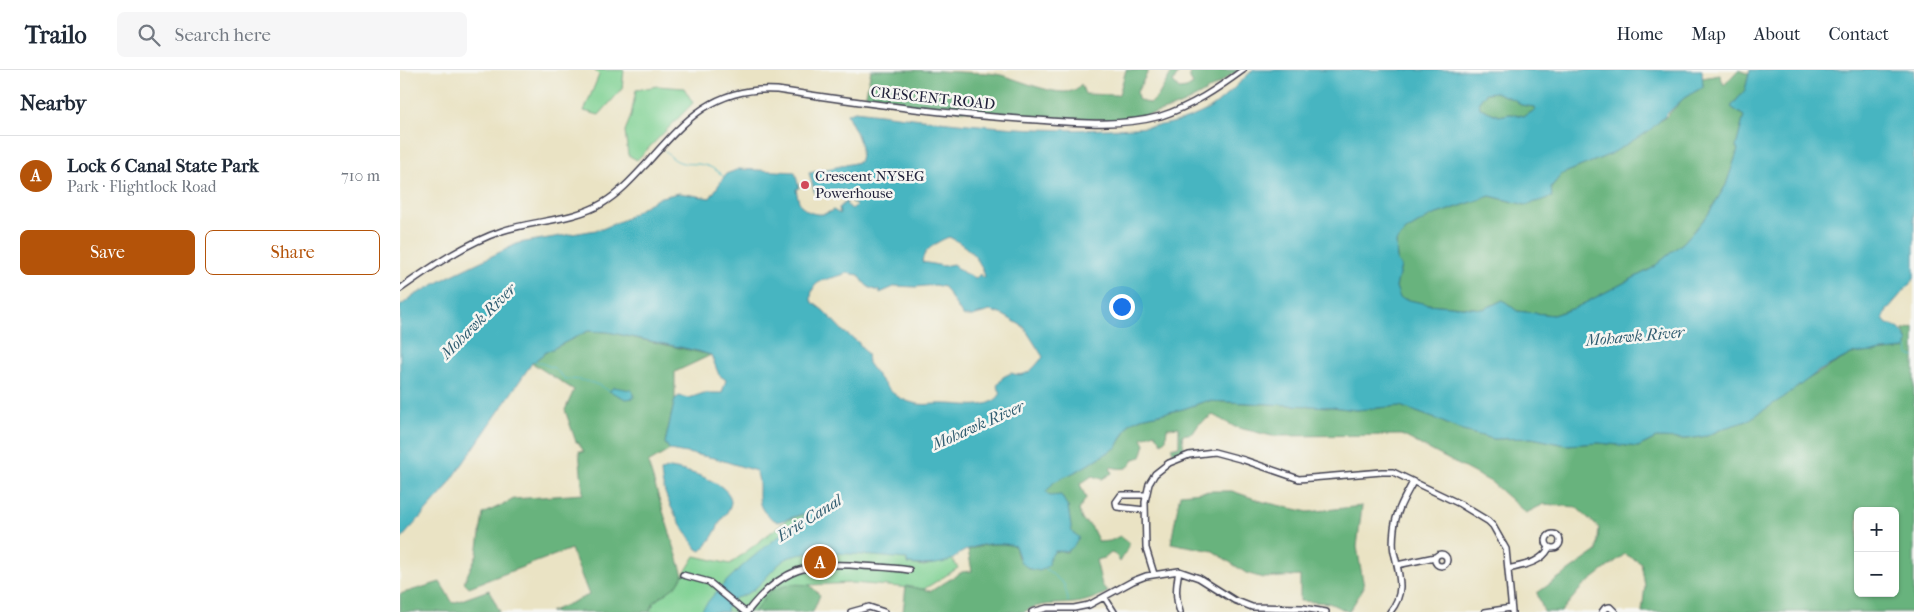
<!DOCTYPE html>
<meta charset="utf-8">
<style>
:root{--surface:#fff;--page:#f6f6f7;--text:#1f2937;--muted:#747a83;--line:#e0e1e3;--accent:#b45309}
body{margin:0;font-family:"IM FELL French Canon",serif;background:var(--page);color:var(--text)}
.controls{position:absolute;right:15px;bottom:15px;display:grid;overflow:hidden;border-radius:8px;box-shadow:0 1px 4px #0004}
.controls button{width:45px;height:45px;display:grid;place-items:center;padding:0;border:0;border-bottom:1px solid var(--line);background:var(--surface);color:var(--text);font:25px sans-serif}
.you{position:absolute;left:721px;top:236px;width:18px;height:18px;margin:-12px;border:4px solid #fff;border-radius:50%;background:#1a73e8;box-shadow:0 0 0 8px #1a73e833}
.badge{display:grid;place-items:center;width:32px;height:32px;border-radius:50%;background:var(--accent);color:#fff;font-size:16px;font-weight:700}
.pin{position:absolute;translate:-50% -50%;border:2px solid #fff;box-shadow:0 1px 5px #0006}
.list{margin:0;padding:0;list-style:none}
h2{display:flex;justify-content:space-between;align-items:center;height:65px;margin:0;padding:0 20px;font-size:21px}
h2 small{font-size:16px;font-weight:400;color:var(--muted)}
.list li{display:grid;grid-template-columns:32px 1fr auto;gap:15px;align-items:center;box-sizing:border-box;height:80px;padding:0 20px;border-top:1px solid var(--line)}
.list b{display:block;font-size:19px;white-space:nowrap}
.list p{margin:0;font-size:16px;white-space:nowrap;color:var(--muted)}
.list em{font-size:16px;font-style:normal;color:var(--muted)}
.actions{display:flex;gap:10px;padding:15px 20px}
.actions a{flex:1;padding:11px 0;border:1px solid var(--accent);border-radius:8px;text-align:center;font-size:18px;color:var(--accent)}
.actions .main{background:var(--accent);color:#fff}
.icon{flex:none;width:28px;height:28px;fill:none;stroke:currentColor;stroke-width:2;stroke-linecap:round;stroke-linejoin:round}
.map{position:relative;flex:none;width:1514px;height:542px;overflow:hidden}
header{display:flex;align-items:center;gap:30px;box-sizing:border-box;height:70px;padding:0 25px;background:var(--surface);border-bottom:1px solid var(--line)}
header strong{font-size:24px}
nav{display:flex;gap:28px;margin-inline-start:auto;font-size:18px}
.search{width:350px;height:45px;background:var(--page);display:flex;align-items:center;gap:12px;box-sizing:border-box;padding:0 18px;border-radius:8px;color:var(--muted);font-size:19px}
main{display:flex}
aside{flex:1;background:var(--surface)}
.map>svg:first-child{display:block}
.green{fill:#7fd193;stroke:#507a67}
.forest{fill:#67b37d;stroke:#446a5c;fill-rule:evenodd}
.water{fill:#47b5c1;stroke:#346c7e;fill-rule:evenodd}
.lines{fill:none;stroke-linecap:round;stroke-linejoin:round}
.stream{stroke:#47b5c1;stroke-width:1}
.minor-casing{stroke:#403f50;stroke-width:8}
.minor{stroke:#fff;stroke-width:5}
.poi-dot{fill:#d1495b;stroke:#f6f6f2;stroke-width:2}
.labels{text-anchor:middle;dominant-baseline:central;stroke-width:5;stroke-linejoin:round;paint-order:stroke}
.street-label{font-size:15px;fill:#22223b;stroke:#f6f6f2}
.poi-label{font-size:15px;fill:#22223b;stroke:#f6f6f2;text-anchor:start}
.water-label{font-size:16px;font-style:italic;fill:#315d71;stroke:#f6f6f2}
</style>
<header>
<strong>Trailo</strong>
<div class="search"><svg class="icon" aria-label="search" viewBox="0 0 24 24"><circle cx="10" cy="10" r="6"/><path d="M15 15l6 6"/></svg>Search here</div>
<nav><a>Home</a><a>Map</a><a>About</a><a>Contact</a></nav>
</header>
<main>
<aside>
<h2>Nearby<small></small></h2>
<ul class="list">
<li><span class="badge">A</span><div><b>Lock 6 Canal State Park</b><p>Park · Flightlock Road</p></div><em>710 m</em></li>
</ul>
<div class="actions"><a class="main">Save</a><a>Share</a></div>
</aside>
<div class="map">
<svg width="1514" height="542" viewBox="0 0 1514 542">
<rect width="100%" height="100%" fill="#f6f6f2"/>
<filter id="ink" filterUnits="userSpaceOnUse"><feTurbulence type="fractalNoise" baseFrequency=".02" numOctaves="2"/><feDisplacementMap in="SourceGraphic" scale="10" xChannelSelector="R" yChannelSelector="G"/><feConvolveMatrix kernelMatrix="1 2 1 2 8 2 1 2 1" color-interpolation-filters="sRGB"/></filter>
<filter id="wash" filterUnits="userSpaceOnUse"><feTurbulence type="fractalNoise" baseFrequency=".0096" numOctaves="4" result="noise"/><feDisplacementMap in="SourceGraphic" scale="20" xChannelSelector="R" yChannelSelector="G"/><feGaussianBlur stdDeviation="1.12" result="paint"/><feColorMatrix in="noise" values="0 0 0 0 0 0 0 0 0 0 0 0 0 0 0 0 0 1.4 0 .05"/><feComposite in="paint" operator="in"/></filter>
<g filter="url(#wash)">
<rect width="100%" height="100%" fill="#eae3c4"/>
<path class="green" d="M194,0H224L222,19L199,45L184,41L199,5Z
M257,16L284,18L293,33L237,90L228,85L225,61L231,46L236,20Z
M404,444L507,489V494L524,496L552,489L558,498L524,519L453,513L386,516L363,542H249L255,531L277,515L295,486L330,494L387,450Z"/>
<path class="forest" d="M471,0C501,0 531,0 559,2C573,3 588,2 601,5C620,10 654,26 672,21C676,20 678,17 681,14L685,24L716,25L719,24L726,0H749L737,22L738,29L743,32L751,33L758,26L773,0H780L773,12L779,19L787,18L793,14L790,9V0H839C814,17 789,34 759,42C721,53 684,49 646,47C585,43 525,37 465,29Z
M1338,0L1349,4L1345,20L1331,37L1344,46L1336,77L1338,80L1326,115L1307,146L1284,172L1251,199L1175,238L1153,245L1117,241L1103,230L1084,239L1027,234L999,228L996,217L1001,196L997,192L996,172L1006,161L1031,146L1090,126L1125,135L1151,117L1162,104L1211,84L1267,46L1284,28L1303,17L1302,8L1320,5L1324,15Z
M1095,22L1115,30L1121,35L1134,37L1135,40L1126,46L1110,44L1099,46L1080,38L1079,32L1086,23Z
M1514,257V542H1242L1245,516L1241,493L1225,484L1182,517L1161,542H1144L1137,523L1197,481L1199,458L1176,437L1144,434L1126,443L1091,412L1002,365L872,366L835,357L813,345L799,354L793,363L782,365L784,379L793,376L796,380L775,385L771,378L779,376V357L767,358L766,369L762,373L755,363L742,368L745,374L741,387L734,389C729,401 722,399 710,397L712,403L702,409L692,406L680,414L686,428L679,440L682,450L691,456L699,472L710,471L720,466L729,473L727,480L720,492L716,485L711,483L705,488L696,490L702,515L708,522C697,527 686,532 674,533C657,535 640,532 624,542H503L506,516L531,521L562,502L572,501L568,480C583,474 600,472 615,476L618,488L650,487L655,481L667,482L671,462L668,437L650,426L646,422L654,411L679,400L717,377L730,353L741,348L783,339L806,331L932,337L956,340L1000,336L1036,349L1063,361L1094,369L1132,368L1166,375L1199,373L1238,377L1256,368L1286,369L1307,366L1324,358L1451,284L1506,279L1508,271L1503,260ZM1458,441H1495V523H1458Z
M188,261L208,262L311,285L275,302V329L265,373L270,380L248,393L283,505L277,515L255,531L249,542H150L189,525L171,479L69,517L64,512L77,484L83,444L114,429L183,424L179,381L184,382L178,372H176L165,340L174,320L132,293L146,282Z
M811,421H832L864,432L908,442L962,436L957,477L964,517L949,542L929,533L900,531V506L863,508L846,503L813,481L771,473L780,424Z
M40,512L53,533L89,520L100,542H0V524Z
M392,514L410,515L420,525L413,542H354L371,520Z"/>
<path class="water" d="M853,0H1302L1303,17L1284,28L1250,60L1211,84L1162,104L1151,117L1152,127L1126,135L1090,126L1031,146L1006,161L996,172L997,192L1001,196L996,217L1000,228L1027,234L1084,239L1103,230L1117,241L1153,245L1175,238L1251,199L1284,172L1307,146L1326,115L1338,80L1336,77L1344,46L1331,37L1345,20L1350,0H1514V209L1487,240L1483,249L1487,254C1499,256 1503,261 1508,272L1506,279L1451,284L1419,301L1384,327L1347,351L1324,358L1307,366L1286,369L1256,368L1238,377L1199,373L1166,375L1132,368L1094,369L1063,361L1036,349L1000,336L956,340L932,337L806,331L783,339L741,348L730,353L717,377L679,400L654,412L646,422L650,426L661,425L668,437L672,462L679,467C673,480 669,482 655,481L650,487L649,495L640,501L630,499L621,493L615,476C597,471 575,474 559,484C557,485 555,488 553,489C539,496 521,495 507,494V489C480,487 414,478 390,487C371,495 360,524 335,528L326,539L327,542H300C328,503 368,475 405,446L403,444L378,452C348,437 365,421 356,401L314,388L270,380L265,373L275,329L279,326L289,328L304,323H322L326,310L319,305L311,285L293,280L208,262L188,261L146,282L132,293L44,421L0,470V236L13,226L48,207L119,173L202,159L225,149L246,135L261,127L279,123L310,128L326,104L339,99L395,102L399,118L396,119C397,124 398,131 401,135C408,145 423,147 433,140L440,144L439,138L449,129L446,134L452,139L456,135L451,131L450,127L444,120L416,127L409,103L459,92C466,75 454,60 447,44L455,41C539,51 623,63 708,59C744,58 774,57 807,40C819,34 842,10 853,0ZM1095,22L1115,30L1121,35L1134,37L1135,40L1125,46L1110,44L1099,46L1080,38L1079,32L1086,23ZM549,167C566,175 581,189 585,207H583L580,204L576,208L564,203L553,194L543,196L522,192C523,180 538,171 549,167ZM447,203L459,205C466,216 467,218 480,221V223L496,216L516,217L535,215L544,217L563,246H572L590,241L603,245L624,257L643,287C633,298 627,309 611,303L603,307L597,316L601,323C591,341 564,334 547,334C528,333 522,338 502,329C489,323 477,305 468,293L467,284L458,272L444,262L424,241L411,231C410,207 429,211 447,203Z
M214,317L231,320L234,325V328L226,329L209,321Z
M270,398C285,400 331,412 331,432C330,440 324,446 320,452C315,463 310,472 301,481L297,479C282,456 262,430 261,401Z"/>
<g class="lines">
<path class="stream" d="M265,81C283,101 290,89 310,97C315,99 320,103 324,107
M1507,277L1508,284L1514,287
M133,290L154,298L165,309C181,309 196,312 209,321
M645,498L664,514C665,521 668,524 668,532
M1513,542L1514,540"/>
</g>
</g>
<g filter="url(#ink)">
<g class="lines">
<g class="minor-casing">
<path id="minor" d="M0,219C31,197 66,173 102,161C135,150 173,151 203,133C221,122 234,107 248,92C286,49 315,16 377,20C463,33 549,45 637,50C678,53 720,57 761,46C792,36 817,19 843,0
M745,440L717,437L716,432L721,425H746
M1146 471a7 7 0 1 1 14 0a7 7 0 1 1-14 0Z
M1035 490a6 6 0 1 1 12 0a6 6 0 1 1-12 0Z
M997,495L1035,487
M1108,499C1124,495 1141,493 1149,478
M779,501C776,516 775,527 780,542
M754,504L746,478L745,432L749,414L755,404L769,393L789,385L814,382L844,390L899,409L982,402H993L1060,434L1088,451L1093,456L1106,479L1112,542
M283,505L309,512L345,542
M705,528L714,542
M347,542C381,498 409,491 463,496C478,497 493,497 509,500
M451,542L469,537L484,542
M632,542L647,538H674L689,535L733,511L746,506L779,501L799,508L834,530L852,537L903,538L926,542
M990,542C1005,524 1000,508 995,486C992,478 993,468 994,459C996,441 1005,427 1013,412
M1085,542L1111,538
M1202,542L1205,538L1210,537L1215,542"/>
</g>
<use href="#minor" class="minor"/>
</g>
</g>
<circle class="poi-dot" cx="405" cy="115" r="5"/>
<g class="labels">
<g class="street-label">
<text transform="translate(533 28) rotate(6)">CRESCENT ROAD</text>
</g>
<g class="poi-label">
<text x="415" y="106">Crescent NYSEG<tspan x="415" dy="17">Powerhouse</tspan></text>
</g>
<g class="water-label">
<text transform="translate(78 251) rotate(-45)">Mohawk River</text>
<text transform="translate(1235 266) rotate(-5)">Mohawk River</text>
<text transform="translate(578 355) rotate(-24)">Mohawk River</text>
<text transform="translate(409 448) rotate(-32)">Erie Canal</text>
</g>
</g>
</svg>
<div class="controls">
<button>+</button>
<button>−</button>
</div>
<div class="you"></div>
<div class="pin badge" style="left:420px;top:492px">A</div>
</div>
</main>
